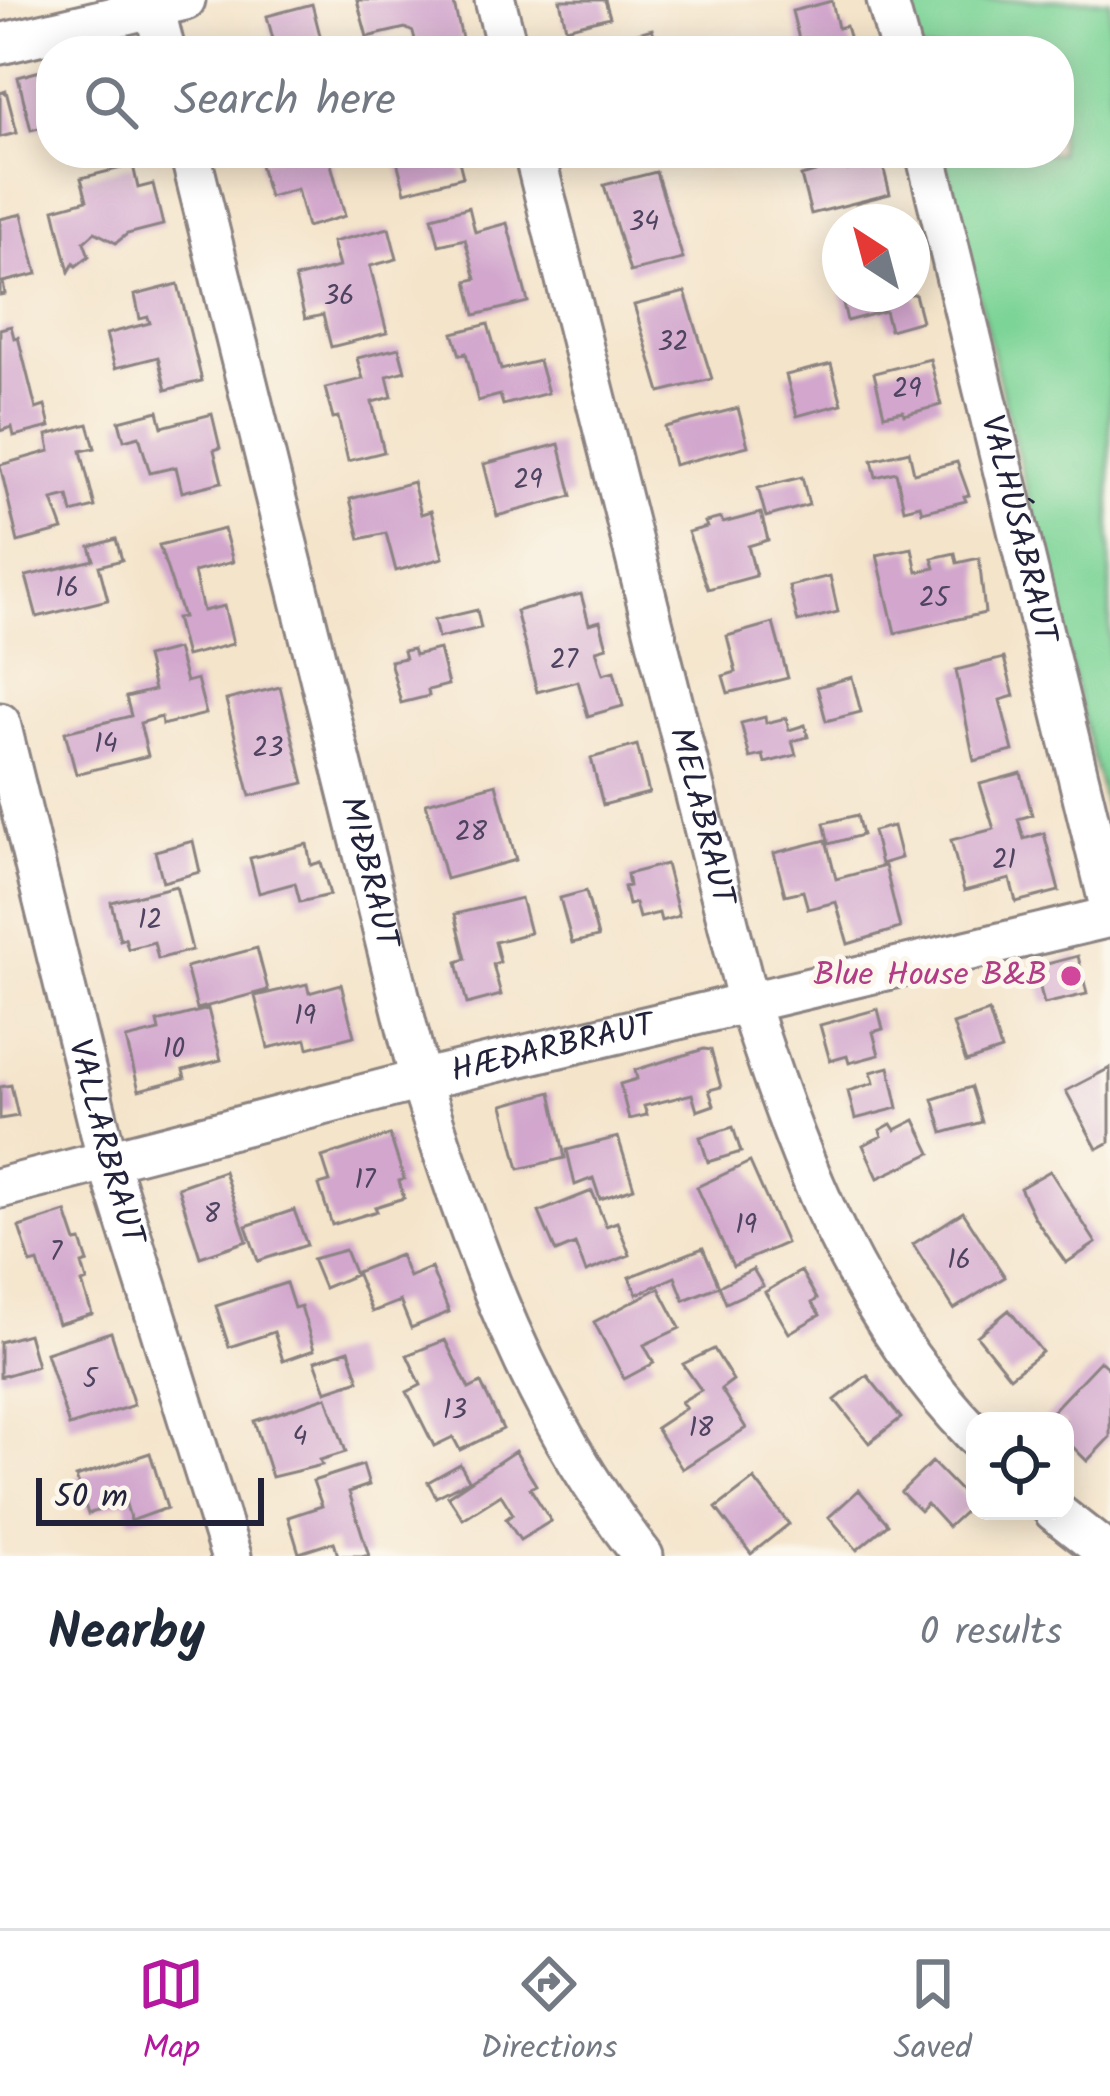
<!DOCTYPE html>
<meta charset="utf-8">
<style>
:root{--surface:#fff;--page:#f6f6f7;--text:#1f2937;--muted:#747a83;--line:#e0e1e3;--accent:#b5179e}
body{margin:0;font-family:Kalam,sans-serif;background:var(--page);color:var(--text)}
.controls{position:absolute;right:36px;bottom:36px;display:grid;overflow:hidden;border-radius:24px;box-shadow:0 6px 30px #0003}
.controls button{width:108px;height:108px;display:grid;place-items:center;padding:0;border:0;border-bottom:3px solid var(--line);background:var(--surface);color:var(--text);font:60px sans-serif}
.compass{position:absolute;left:822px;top:204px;width:108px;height:108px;border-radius:50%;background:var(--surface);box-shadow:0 6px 30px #0003;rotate:324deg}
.scale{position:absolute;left:36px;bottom:30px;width:228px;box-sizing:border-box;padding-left:12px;border:6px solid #22223b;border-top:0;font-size:33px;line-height:42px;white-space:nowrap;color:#22223b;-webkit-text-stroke:9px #fbf7ec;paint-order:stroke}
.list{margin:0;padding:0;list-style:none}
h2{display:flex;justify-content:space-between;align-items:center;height:156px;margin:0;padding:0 48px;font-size:51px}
h2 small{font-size:39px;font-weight:400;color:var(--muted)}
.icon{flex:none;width:66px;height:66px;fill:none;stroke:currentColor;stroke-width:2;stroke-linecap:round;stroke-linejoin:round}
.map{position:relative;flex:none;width:1110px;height:1556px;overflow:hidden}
.search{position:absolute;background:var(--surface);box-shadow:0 6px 30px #0003;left:36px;right:36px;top:36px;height:132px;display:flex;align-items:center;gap:30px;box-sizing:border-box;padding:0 42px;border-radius:48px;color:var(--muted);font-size:45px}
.sheet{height:372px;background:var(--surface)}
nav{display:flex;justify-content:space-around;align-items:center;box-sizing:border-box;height:168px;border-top:3px solid var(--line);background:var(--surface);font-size:33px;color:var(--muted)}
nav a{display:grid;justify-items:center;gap:6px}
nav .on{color:var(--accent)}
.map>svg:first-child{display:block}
.green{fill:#7dd497;stroke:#507b69;stroke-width:3}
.building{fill:#d2a6cd}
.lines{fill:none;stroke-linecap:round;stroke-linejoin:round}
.minor-casing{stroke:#8b8382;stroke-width:45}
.minor{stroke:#fff;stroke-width:39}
.hotel-dot{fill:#d1479c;stroke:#fbf7ec;stroke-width:4.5}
.labels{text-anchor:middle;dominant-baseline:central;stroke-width:10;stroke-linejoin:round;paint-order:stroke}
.number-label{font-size:27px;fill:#4e4360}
.street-label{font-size:33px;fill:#22223b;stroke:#fbf7ec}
.hotel-label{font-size:33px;fill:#b23c85;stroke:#fbf7ec;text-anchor:end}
</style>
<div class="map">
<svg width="1110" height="1556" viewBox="0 0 1110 1556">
<rect width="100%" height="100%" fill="#fbf7ec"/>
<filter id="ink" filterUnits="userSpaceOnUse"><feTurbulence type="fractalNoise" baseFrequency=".00833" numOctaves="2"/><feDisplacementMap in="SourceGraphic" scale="24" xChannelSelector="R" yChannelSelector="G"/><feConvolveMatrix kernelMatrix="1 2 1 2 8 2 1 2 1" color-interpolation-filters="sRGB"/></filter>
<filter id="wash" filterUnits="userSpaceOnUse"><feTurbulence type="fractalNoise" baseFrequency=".004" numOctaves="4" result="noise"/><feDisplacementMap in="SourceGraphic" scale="48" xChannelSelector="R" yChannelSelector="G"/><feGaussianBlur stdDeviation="2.7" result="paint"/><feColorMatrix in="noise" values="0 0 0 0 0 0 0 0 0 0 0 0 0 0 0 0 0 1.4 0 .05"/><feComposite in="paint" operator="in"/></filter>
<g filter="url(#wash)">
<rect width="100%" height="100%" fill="#f4e4ca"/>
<path class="green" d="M905,0H1110V827L943,153H1059V51H918Z"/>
<g id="blocks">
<path class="building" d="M357,0H453L465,51H418L413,32L405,28L367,37Z
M560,0H605L610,17L566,28Z
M832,1L838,28L846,26L853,51H802L792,11Z
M312,4L324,51H267L275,47L267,16Z
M652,29L658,51H611L609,41Z
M51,68V125L31,130L18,77Z
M6,91L17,133L0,137V93Z
M289,153H328L345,216L307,227L297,189L269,197L259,161Z
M395,153H457L463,177L405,192Z
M822,153H844L848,170L882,162L890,194L811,214L801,176L815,172L811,156Z
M133,165L138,188L153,184L163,225L127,234L116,243L95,232L84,242L89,256L76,266L74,263L69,272L54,209L87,200L81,178Z
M656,172L683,259L630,272L604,185Z
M469,207L475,232L507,223L528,302L475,315L467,281L476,279L465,239L439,245L432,217Z
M22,214L37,274L3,282L5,294L0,295V219Z
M389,228L397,259L370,266L387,333L331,347L323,315L305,319L295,278L339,267L332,242Z
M178,284L202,381L166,390L158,357L115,368L106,334L150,323L148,317L140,319L135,295Z
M685,292L712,379L660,392L634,305Z
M841,294H915L922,321L890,330L885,311L847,321Z
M488,324L501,370L539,361L548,393L503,405L500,395L478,401L466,353L460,355L453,333Z
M11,326L14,338L18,337L36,409L45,406L50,427L14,436L12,427L0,431V329Z
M399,348L405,371L387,376L392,397L372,402L384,452L348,461L338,417L333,418L325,388L363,379L357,358Z
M930,359L941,405L904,415L903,411L884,415L874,373Z
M831,364L842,404L797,416L786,375Z
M738,408L748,446L674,465L665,427Z
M158,411L162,427L212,414L220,448L214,450L222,482L182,492L176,467L150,473L139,436L124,440L119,421Z
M88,424L95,448L81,451L95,507L72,513L68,496L52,500L63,530L18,542L0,465L50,451L47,435Z
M559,444L572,496L497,516L484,464Z
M909,451L914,473L957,462L969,495L964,496L966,501L922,512L920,505L904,509L896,472L876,477L872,460Z
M802,477L809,505L766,517L758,488Z
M413,482L421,514L431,511L443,558L396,571L386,533L360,539L350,499Z
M761,513L768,540L748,546L756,576L708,589L688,532L707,527L705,522L721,518L723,523Z
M224,529L233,562L194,572L203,611L224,606L233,644L186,656L176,618L183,617L159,545Z
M116,539L122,560L99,566L108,600L37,617L26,576L94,560L90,547Z
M912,548L917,572L935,568L932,558L955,553L957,563L979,558L985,613L895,633L877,555Z
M830,576L838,612L798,622L789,586Z
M581,594L589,624L600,621L607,647L596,650L603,674L614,671L623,706L588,716L578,681L537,692L516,611Z
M477,610L481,628L438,638L434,620Z
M773,623L788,678L728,693L723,676L736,672L727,636Z
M177,649L186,682L197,679L206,714L162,725L161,717L140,723L148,756L76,774L65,732L131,716L126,697L154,690L146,657Z
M413,649L415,655L439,649L448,685L428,690L429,696L401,703L390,661L405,658L403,651Z
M1004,658L1014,696L1000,700L1013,751L974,761L956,670Z
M852,677L861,712L826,721L817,687Z
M280,687L304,783L250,796L226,700Z
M765,717L766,723L786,718L789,730L805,725L808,737L792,741L796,755L765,763L763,755L750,758L741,723Z
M637,745L649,793L603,805L591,758Z
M1021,773L1032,815L1018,819L1024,839L1044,833L1059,891L1016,902L1010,879L964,891L951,840L994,829L980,784Z
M496,784L516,860L446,879L426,803Z
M857,815L862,835L829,844L824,823Z
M893,826L901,858L881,864L873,831Z
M826,840L836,879L885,866L900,928L848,944L836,902L808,909L803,891L785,895L774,853Z
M193,841L200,872L163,882L155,851Z
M307,844L311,865L321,862L330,895L300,902L295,883L259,893L250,858Z
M666,864L679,916L661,921L659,913L639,918L635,903L628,905L624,887L629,886L627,874Z
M176,886L192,950L158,959L154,942L128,949L125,938L120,940L111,902Z
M586,891L598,937L572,943L560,898Z
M521,898L530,933L495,942L500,962L493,964L501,995L467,1004L457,962L466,959L455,914Z
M257,948L268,990L197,1009L186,967Z
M1078,956L1087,994L1044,1004L1035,967Z
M307,984L309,993L341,984L354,1036L308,1048L306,1039L268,1048L255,996Z
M208,1009L221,1060L183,1070L185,1078L139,1090L126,1039L159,1031L157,1022Z
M878,1009L883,1029L873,1032L879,1055L849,1063L847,1056L830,1061L820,1025Z
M989,1012L1001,1050L966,1062L953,1024Z
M704,1049L711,1050L721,1087L709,1090L714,1105L697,1111L692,1094L644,1106L647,1115L629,1119L620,1084L637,1079L635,1070Z
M889,1067L898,1108L855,1119L848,1091L874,1083L871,1072Z
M1110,1068V1142L1097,1149L1066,1091Z
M11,1085L18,1116L0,1119V1087Z
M971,1087L982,1122L943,1133L933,1099Z
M551,1092L565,1158L519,1169L503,1105Z
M915,1120L931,1153L878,1178L863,1145L882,1136L880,1130L891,1124L895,1130Z
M733,1127L741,1152L708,1162L700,1137Z
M390,1135L404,1179L399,1181L404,1198L375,1207L377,1211L332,1225L319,1185L330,1182L322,1157Z
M618,1137L634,1188L600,1199L593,1178L575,1185L567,1150Z
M750,1162L786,1243L733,1266L697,1187Z
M224,1171L247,1241L200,1257L178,1187Z
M1050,1171L1096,1243L1066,1263L1034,1217L1020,1188Z
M592,1191L606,1226L617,1222L630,1255L586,1272L575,1244L556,1252L539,1212Z
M294,1210L307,1245L258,1261L246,1226Z
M66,1212L76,1242L81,1241L88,1262L82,1264L87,1281L82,1283L92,1314L58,1324L38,1262L31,1264L19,1227Z
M963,1212L1005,1277L954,1309L913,1244Z
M703,1248L719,1286L753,1269L763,1286L726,1303L719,1286L684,1300L675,1277L637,1294L629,1277Z
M345,1250L355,1275L324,1288L312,1259Z
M400,1255L409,1277L431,1268L449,1312L411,1328L400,1301L372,1312L356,1272Z
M801,1271L817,1299L812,1303L820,1315L789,1333L765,1292Z
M286,1283L294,1308L301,1306L314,1350L283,1361L274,1332L229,1347L216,1306Z
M659,1288L680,1328L644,1345L654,1363L624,1379L594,1322Z
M1009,1310L1042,1352L1010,1377L977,1336Z
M111,1332L134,1405L69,1426L46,1353Z
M28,1334L37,1366L0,1377V1342Z
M445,1340L469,1389L481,1383L503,1429L460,1450L453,1437L434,1446L407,1392L421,1385L407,1355Z
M714,1349L733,1380L721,1389L746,1428L682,1469L656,1428L686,1408L681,1402L701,1390L683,1364Z
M349,1350L359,1380L326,1391L315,1361Z
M1100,1361L1110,1370V1437L1087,1461L1065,1439V1421H1043Z
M867,1375L901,1418L869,1443L835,1400Z
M327,1397L346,1452L320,1460L322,1465L272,1477L254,1421Z
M515,1451L536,1485L530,1488L551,1521L520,1540L506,1519L513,1514L501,1495L463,1519L448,1496Z
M150,1453L167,1508L131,1521L125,1501L88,1514L76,1477Z
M932,1462L973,1504L948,1527L927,1504L920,1511L901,1492Z
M460,1464L469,1480L436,1497L428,1482Z
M363,1465L369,1485L349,1492L369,1556H338L334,1542L299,1553L288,1517L322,1506L313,1481Z
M754,1479L789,1524L751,1554L716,1508Z
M859,1490L888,1524L857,1550L829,1517Z"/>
</g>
</g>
<g filter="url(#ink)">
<use href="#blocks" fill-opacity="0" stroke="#8b8382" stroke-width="3"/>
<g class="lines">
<g class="minor-casing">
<g id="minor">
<path d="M495,0L508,51"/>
<path d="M887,0L901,51"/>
<path d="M154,7L165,51"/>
<path d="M0,44L185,0"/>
<path id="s1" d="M190,153L420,1080C475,1254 529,1410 643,1556"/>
<path id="s2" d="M534,153L748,1002C798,1159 857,1314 975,1435"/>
<path id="s3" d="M926,153L1110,907"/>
<path id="s4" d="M0,723L108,1162L231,1556"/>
<path id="s5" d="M0,1188L420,1080L1110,917"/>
<path d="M1054,1511L1110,1555"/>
</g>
</g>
<use href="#minor" class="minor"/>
</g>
</g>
<circle class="hotel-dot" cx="1071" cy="976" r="12"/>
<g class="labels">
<g class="number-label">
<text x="644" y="222">34</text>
<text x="339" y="296">36</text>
<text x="673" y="342">32</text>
<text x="907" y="389">29</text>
<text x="528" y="480">29</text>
<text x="67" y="588">16</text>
<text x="934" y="598">25</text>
<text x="564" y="660">27</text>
<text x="106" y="744">14</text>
<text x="268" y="748">23</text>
<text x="471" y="832">28</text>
<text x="1004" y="860">21</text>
<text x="150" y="920">12</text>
<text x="305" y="1016">19</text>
<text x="174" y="1049">10</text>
<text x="365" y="1180">17</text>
<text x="212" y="1214">8</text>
<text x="746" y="1225">19</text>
<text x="56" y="1252">7</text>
<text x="959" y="1260">16</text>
<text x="90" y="1379">5</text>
<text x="455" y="1410">13</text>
<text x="701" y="1428">18</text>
<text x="300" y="1437">4</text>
</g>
<g class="street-label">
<text stroke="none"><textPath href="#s3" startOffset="387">VALHÚSABRAUT</textPath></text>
<text stroke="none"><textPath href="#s2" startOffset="684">MELABRAUT</textPath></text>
<text stroke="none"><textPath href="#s1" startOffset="741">MIÐBRAUT</textPath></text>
<text stroke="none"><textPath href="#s5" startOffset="570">HÆÐARBRAUT</textPath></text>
<text stroke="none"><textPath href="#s4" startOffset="432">VALLARBRAUT</textPath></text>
</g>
<g class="hotel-label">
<text x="1047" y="976">Blue House B&amp;B</text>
</g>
</g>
</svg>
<div class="controls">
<button><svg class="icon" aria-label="locate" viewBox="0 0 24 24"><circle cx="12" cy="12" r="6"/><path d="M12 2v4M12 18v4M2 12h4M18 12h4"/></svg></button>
</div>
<svg class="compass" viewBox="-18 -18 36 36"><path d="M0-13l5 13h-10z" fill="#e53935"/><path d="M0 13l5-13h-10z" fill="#747a83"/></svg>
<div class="scale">50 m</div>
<div class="search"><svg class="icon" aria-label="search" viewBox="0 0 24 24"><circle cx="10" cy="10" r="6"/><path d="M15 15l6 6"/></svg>Search here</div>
</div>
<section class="sheet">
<h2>Nearby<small>0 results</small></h2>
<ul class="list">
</ul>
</section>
<nav>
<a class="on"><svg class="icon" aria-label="map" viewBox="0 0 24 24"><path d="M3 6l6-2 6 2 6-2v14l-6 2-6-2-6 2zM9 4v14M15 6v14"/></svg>Map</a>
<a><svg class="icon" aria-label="directions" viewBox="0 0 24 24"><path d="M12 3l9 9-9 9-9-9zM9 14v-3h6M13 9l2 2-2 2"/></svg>Directions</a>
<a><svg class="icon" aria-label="saved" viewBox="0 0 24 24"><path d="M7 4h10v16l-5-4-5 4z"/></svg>Saved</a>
</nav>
